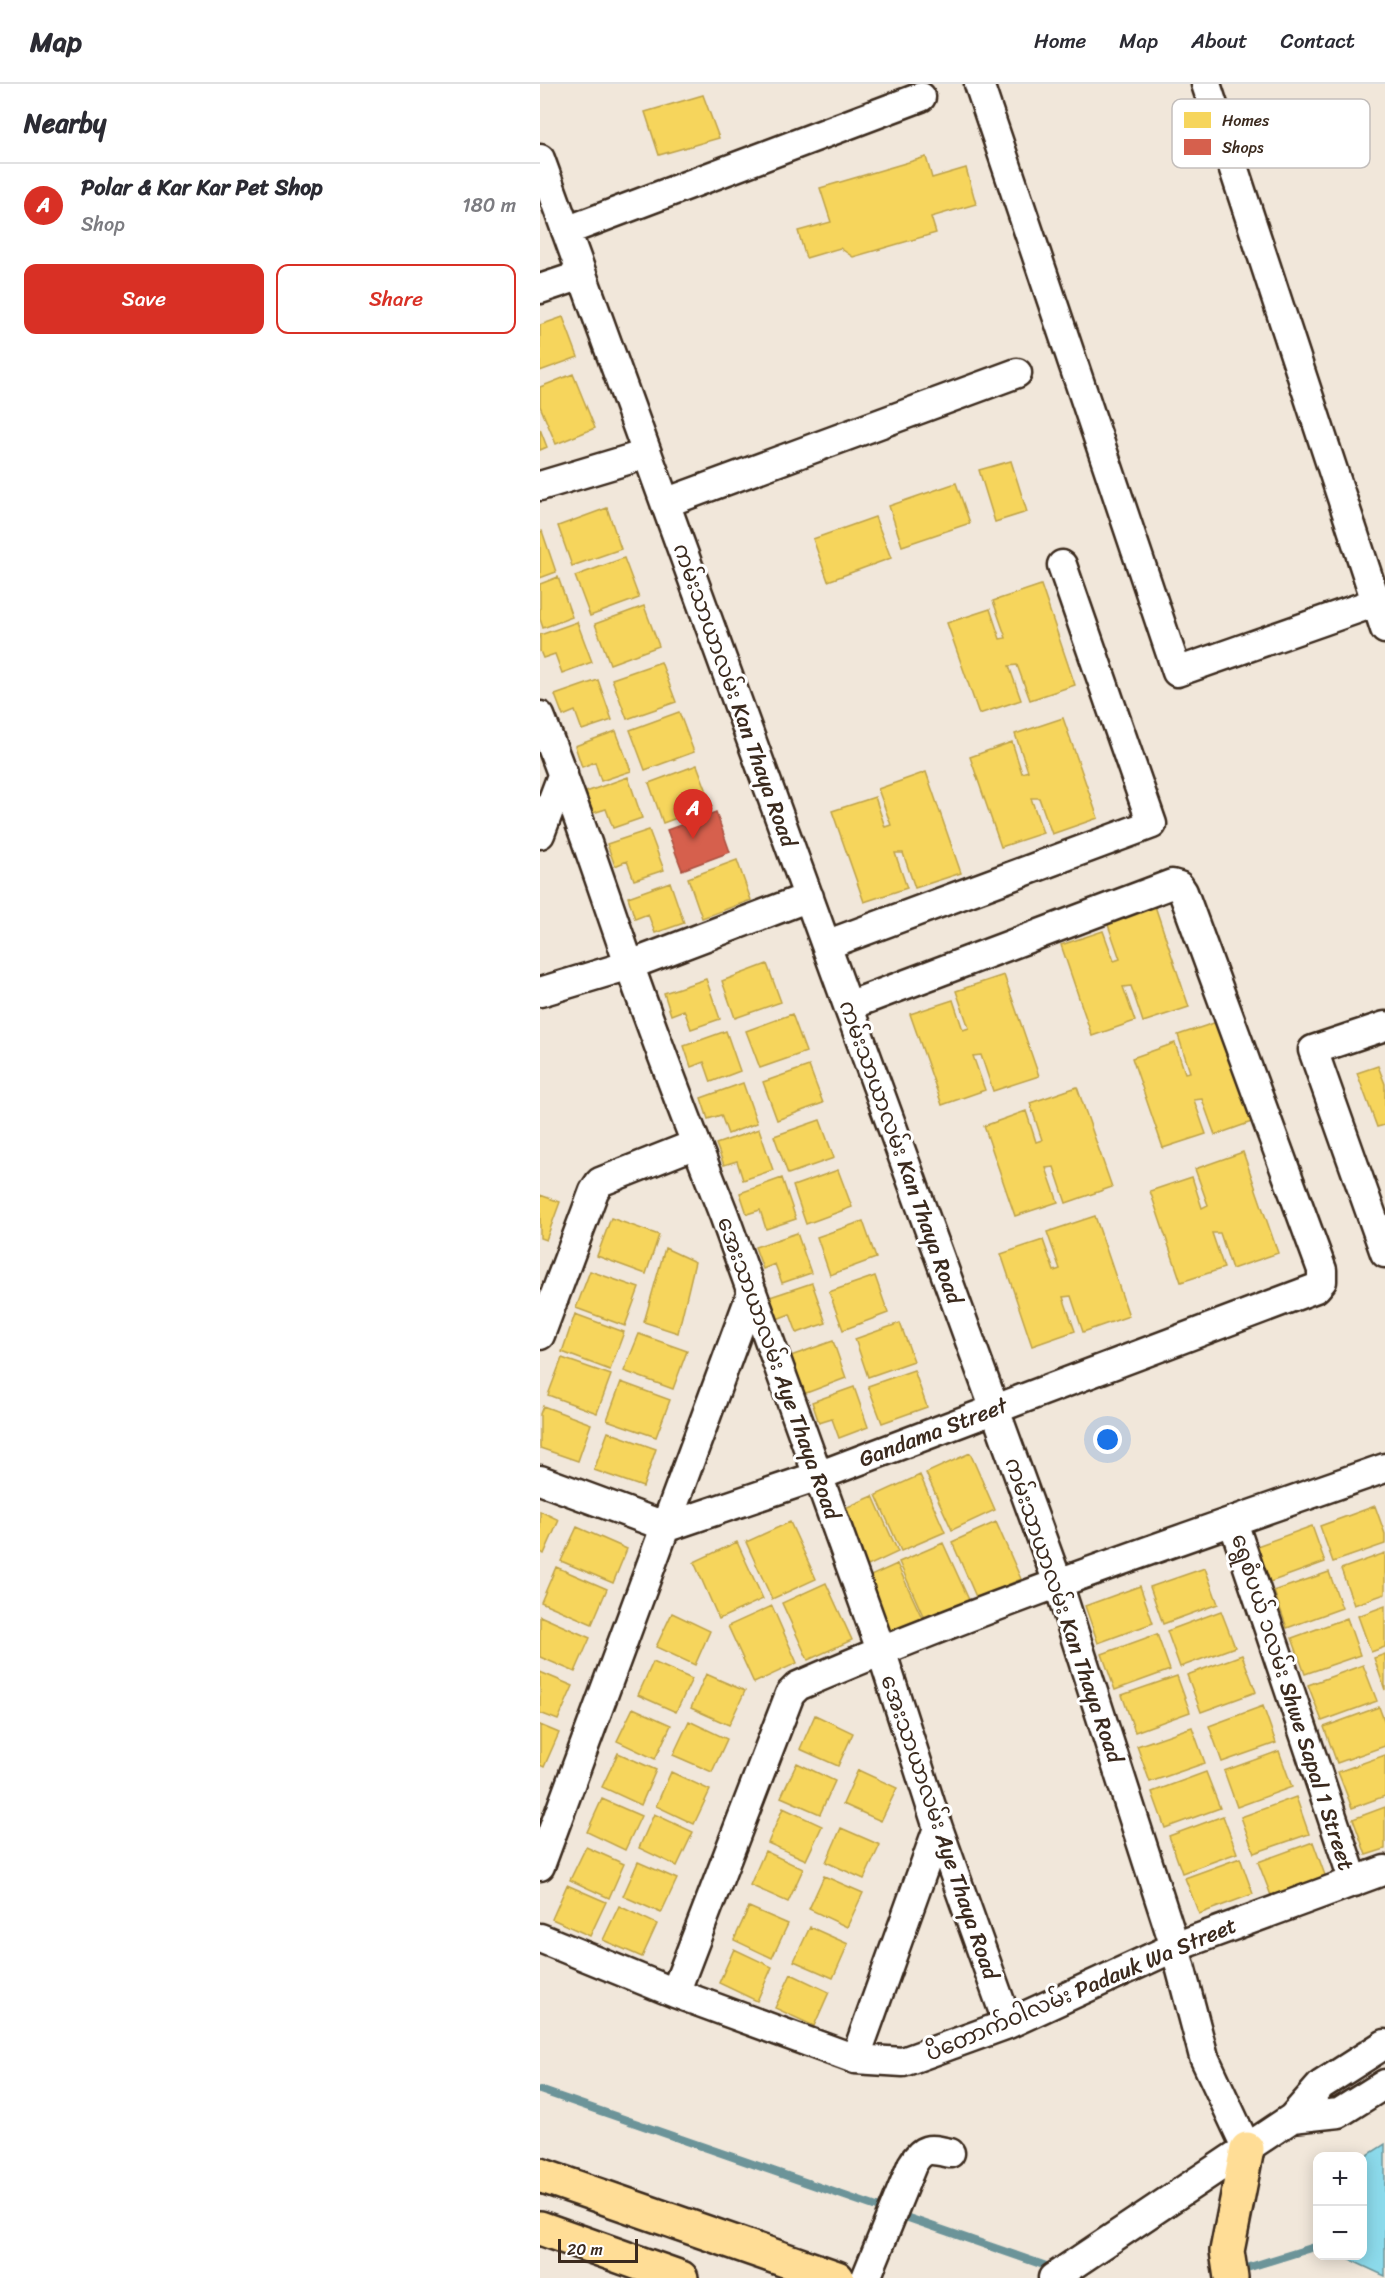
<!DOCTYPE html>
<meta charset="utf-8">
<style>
:root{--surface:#fff;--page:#f2f2f3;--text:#2b2b33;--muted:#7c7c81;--line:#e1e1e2;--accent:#d93025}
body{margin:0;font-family:Sriracha,"Noto Sans Myanmar",sans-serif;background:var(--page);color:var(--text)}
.controls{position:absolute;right:18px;bottom:18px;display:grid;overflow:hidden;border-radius:12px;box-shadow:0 3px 15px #0003}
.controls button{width:54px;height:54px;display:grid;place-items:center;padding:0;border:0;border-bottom:2px solid var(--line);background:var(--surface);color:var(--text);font:30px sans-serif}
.scale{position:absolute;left:18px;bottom:15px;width:80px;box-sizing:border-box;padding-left:6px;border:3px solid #3b2a1e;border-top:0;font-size:16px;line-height:21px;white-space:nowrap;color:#3b2a1e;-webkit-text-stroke:4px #fff;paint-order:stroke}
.you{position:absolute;left:568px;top:1356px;width:21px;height:21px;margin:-15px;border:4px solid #fff;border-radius:50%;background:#1a73e8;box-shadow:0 0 0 9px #1a73e833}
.badge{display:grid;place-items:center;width:39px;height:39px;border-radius:50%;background:var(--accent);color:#fff;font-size:20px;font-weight:700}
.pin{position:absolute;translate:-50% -50px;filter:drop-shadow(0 2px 3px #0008)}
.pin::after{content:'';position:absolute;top:32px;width:21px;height:18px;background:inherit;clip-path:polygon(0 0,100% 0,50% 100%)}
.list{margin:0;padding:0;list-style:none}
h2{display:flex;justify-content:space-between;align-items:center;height:78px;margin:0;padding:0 24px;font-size:26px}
h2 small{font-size:20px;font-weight:400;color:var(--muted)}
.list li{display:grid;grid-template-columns:39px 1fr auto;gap:18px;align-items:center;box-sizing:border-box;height:84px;padding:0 24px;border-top:2px solid var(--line)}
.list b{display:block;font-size:22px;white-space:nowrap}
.list p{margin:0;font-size:20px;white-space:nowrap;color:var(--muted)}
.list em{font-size:20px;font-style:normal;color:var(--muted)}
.actions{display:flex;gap:12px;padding:18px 24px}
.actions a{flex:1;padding:14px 0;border:2px solid var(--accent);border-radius:12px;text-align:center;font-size:21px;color:var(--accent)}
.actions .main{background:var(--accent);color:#fff}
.map{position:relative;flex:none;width:845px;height:2194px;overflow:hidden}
header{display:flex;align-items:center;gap:36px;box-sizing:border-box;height:84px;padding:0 30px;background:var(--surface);border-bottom:2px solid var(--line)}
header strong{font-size:28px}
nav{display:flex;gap:33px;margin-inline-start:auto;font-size:21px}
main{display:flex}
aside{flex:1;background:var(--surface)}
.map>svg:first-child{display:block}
.water{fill:#8cdaeb;stroke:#6c9499;stroke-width:1.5}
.homes{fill:#f6d55c;stroke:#bea249;stroke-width:1.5}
.shops{fill:#d6604d;stroke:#a8503f;stroke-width:1.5}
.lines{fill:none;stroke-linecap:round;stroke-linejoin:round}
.stream{stroke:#6c9499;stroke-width:8}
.minor-casing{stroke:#3b2a1e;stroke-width:33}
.major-casing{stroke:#3b2a1e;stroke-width:38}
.minor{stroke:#fff;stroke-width:28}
.major{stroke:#ffdd96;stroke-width:33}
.labels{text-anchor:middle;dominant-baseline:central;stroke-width:6;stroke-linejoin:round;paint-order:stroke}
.street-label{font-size:22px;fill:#3b2a1e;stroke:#fff}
.key{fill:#fff;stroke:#c4bfbc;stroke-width:1.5}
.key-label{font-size:16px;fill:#3b2a1e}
</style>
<header>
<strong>Map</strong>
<nav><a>Home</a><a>Map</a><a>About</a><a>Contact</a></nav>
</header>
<main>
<aside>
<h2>Nearby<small></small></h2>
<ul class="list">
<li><span class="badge">A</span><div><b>Polar &amp; Kar Kar Pet Shop</b><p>Shop</p></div><em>180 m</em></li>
</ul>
<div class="actions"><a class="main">Save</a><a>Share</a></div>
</aside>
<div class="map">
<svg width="845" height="2194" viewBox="0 0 845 2194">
<rect width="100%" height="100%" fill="#f1e7da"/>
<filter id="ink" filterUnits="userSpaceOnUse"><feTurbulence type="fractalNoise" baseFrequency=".0167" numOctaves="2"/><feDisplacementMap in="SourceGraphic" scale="12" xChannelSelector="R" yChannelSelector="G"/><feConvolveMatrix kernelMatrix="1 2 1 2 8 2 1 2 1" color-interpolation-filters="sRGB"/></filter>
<g filter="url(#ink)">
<path class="water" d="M845,2060V2192L802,2172H822L823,2074Z"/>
<path class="homes" d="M163,11L179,54L119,71L105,28Z
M386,73L392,94L426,84L436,120L391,133L396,149L313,173L300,164L266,174L258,147L291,138L280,104Z
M23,233L38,273L0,287V241Z
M33,290L55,344L16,360L0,322V303Z
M0,345L7,363L0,366Z
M471,377L487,428L455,438L439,386Z
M416,399L430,439L362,462L349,422Z
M67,424L81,465L32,482L18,442Z
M335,433L351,474L288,497L273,455Z
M2,447L16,488L0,494V448Z
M84,474L99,514L50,532L35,492Z
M18,493L32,533L3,544L0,535V500Z
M501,501L535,601L490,616L477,581L469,582L481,616L439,630L407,539L450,525L460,555L466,554L453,517Z
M104,522L119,562L70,580L55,540Z
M37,538L52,578L22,589L15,570L3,574L0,567V551Z
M121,578L136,618L87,635L72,595Z
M58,596L72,636L42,646L35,627L23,632L15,611Z
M139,628L154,668L105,686L90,646Z
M523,634L558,734L512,750L499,714H491L503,749L461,763L430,673L472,658L482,689L488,687L475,650Z
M76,647L91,687L61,697L55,678L42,683L35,662Z
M157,681L172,721L123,739L109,699Z
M386,688L421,789L375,804L363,769H355L367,804L324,818L292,727L335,713L345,743L351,741L338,705Z
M88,693L102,734L73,744L66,725L53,729L46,708Z
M109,746L124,786L94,796L87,777L75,782L67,760Z
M197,776L211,816L162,834L148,794Z
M130,798L144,839L115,849L108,830L95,835L88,813Z
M615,822L649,923L603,938L591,902L583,903L595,937L552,952L521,861L563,847L574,877L580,875L567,838Z
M227,880L241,918L195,934L182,897Z
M464,891L499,992L453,1007L441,971L433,972L445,1006L402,1021L370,930L413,916L423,946L429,944L416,907Z
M166,895L180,935L151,945L144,926L131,931L124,909Z
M252,930L266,968L220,984L206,947Z
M686,935L720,1035L675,1051L662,1015L654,1016L666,1050L623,1064L592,974L635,959L645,989L650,988L638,951Z
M186,947L200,987L171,998L164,978L151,983L144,962Z
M269,982L283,1019L237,1036L223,998Z
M838,982L845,1000V1041L837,1043L817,989Z
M203,999L217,1039L188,1050L181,1031L168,1035L161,1014Z
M537,1003L572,1103L526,1119L514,1083L506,1084L518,1118L475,1132L444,1042L486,1027L496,1058L502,1056L490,1019Z
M280,1036L294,1074L248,1090L234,1052Z
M219,1045L233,1086L203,1096L197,1077L184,1081L176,1060Z
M703,1068L738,1169L692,1185L680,1149H672L684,1184L641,1198L610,1107L652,1093L662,1124L668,1121L655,1085Z
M298,1086L312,1123L266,1140L253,1102Z
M242,1094L256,1135L226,1145L220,1126L207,1130L200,1109Z
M0,1111L20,1118L6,1156L0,1154Z
M555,1132L589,1232L543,1248L531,1212L523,1213L535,1247L492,1262L461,1170L503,1156L514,1187L520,1185L507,1148Z
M71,1134L119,1151L106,1190L57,1172Z
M323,1137L336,1174L290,1191L277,1153Z
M257,1149L271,1189L242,1199L235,1180L223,1185L215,1163Z
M125,1164L155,1178L138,1249L104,1238Z
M50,1187L99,1204L85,1242L36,1224Z
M335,1192L348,1229L303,1246L289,1208Z
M272,1199L286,1239L257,1249L250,1230L237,1235L230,1213Z
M35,1230L84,1248L70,1286L22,1268Z
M360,1239L374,1277L328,1293L315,1255Z
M99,1250L147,1267L133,1305L84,1287Z
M293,1257L306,1294L261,1311L248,1273Z
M22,1274L71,1291L57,1329L8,1311Z
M374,1286L387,1323L342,1339L328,1302Z
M81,1298L130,1316L116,1353L67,1336Z
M314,1303L328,1343L299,1354L292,1335L279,1339L272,1318Z
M3,1322L51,1340L38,1377L0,1364V1330Z
M68,1348L116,1365L103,1403L54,1386Z
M430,1369L455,1426L412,1446L386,1389Z
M380,1391L405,1448L361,1467L336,1411Z
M333,1412L358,1468L315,1488L289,1431Z
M835,1422L845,1450V1460L793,1478L780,1442Z
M0,1427L19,1436L4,1470L0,1468Z
M250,1438L276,1495L232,1515L206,1458Z
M456,1438L481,1495L437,1515L412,1458Z
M772,1442L785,1478L730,1498L717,1462Z
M37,1443L87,1465L73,1499L21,1477Z
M197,1458L223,1515L179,1535L154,1478Z
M403,1459L429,1516L385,1536L359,1478Z
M845,1469V1510L814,1521L801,1485Z
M357,1480L383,1536L339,1556L313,1500Z
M16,1483L67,1505L52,1540L1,1518Z
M665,1484L678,1520L623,1540L610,1503Z
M789,1488L802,1524L747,1544L734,1507Z
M286,1499L312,1556L268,1576L242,1519Z
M600,1502L613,1539L558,1559L545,1522Z
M232,1522L257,1579L214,1599L188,1542Z
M845,1522V1563L831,1568L818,1532Z
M681,1527L695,1563L640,1583L627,1547Z
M132,1529L170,1547L155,1581L116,1563Z
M0,1532L50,1554L35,1588L0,1573Z
M807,1534L820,1571L765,1590L752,1554Z
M617,1550L630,1586L575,1606L562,1570Z
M845,1570V1606L834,1574Z
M702,1571L716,1608L661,1628L647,1591Z
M113,1578L152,1595L136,1628L98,1611Z
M823,1581L837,1617L782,1637L768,1601Z
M0,1588L33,1602L18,1636L0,1629Z
M166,1590L205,1607L189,1641L151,1624Z
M637,1592L650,1628L595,1648L582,1611Z
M723,1622L736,1659L682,1678L669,1642Z
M839,1623L845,1639V1662L797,1679L784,1643Z
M93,1624L131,1641L115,1675L77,1657Z
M275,1631L313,1649L298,1682L260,1665Z
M149,1637L187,1655L172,1688L133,1671Z
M0,1641L19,1649L4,1683L0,1681Z
M652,1643L665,1679L610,1698L597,1662Z
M739,1667L752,1703L697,1723L684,1687Z
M78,1669L116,1686L101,1721L62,1703Z
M845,1671V1712L812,1724L798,1688Z
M257,1679L295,1697L280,1730L241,1713Z
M318,1686L357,1704L341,1737L303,1720Z
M131,1688L170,1706L154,1740L116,1722Z
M666,1688L680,1724L625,1744L612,1708Z
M756,1713L769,1750L714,1769L701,1733Z
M62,1715L101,1732L85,1766L47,1748Z
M845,1723V1765L826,1771L813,1735Z
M243,1724L282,1742L266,1776L228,1759Z
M114,1730L153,1748L137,1782L99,1764Z
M683,1732L697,1769L642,1789L629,1752Z
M301,1744L340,1761L324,1795L286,1778Z
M773,1758L786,1794L732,1814L718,1778Z
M46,1763L84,1780L69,1814L30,1796Z
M225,1767L263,1785L248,1818L210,1801Z
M700,1774L713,1810L659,1830L645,1794Z
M98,1778L137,1795L121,1829L83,1812Z
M284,1792L323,1809L307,1843L269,1825Z
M27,1801L66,1818L50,1852L12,1835Z
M79,1822L117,1840L102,1873L63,1856Z
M209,1823L248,1840L232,1874L194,1856Z
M270,1843L308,1860L293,1894L254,1877Z
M194,1865L232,1883L217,1917L179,1899Z
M251,1890L289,1908L274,1942L235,1924Z"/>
<path class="shops" d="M176,728L190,768L142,786L127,746Z"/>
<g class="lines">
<path class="stream" d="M0,2006L515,2185
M697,2187L778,2162"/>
<g class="minor-casing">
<path id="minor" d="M439,0L637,588L845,515
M666,0L845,545
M0,75L518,1499L635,1863L664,1973L707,2065
M26,147L381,13
M0,205L42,191
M0,402L107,370
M125,419L477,289
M0,632C33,714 60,797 89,880C119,964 151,1048 184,1131L341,1566L398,1744L468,1940
M0,750L23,689
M286,861L612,740L522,481
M0,908L90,881L269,813
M845,942L773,966L845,1169
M0,1251L54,1107L60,1098L156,1060
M0,1396L127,1443L278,1392L776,1204L782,1197V1186L643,808L639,802L632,800L308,922
M693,1438L814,1798
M0,1782L212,1208
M0,1854L135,1909L315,1975L363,1978L468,1940L635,1863L845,1786
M135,1909L250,1610L258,1602C450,1519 648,1453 845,1384
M315,1975L398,1744
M752,2034L799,2029L845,2000
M326,2194L372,2081C383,2062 390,2065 410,2069
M513,2194L752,2034L781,2001L845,1960"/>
</g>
<g class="major-casing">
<path id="major" d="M0,2091L297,2194
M0,2144L141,2194
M691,2194L687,2167L707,2065"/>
</g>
<use href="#minor" class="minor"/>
<use href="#major" class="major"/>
</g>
</g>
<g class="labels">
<g class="street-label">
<text transform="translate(195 611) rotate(70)">ကမ်းသာယာလမ်း Kan Thaya Road</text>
<text transform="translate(361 1068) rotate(70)">ကမ်းသာယာလမ်း Kan Thaya Road</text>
<text transform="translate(239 1284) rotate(70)">အေးသာယာလမ်း Aye Thaya Road</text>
<text transform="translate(393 1348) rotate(-21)">Gandama Street</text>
<text transform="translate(524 1526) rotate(71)">ကမ်းသာယာလမ်း Kan Thaya Road</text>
<text transform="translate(753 1618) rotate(72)">ရွေစံပယ် ၁လမ်း Shwe Sapal 1 Street</text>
<text transform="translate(400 1743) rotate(71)">အေးသာယာလမ်း Aye Thaya Road</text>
<text transform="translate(541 1905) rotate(-23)">ပိတောက်ဝါလမ်း Padauk Wa Street</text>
</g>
</g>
<rect x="632" y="15" width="198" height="69" rx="9" class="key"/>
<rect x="644" y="28" width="27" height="16" fill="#f6d55c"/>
<rect x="644" y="55" width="27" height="16" fill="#d6604d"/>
<g class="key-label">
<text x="682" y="42">Homes</text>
<text x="682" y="69">Shops</text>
</g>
</svg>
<div class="controls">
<button>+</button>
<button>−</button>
</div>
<div class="scale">20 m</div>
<div class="you"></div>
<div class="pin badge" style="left:153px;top:755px">A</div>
</div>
</main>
